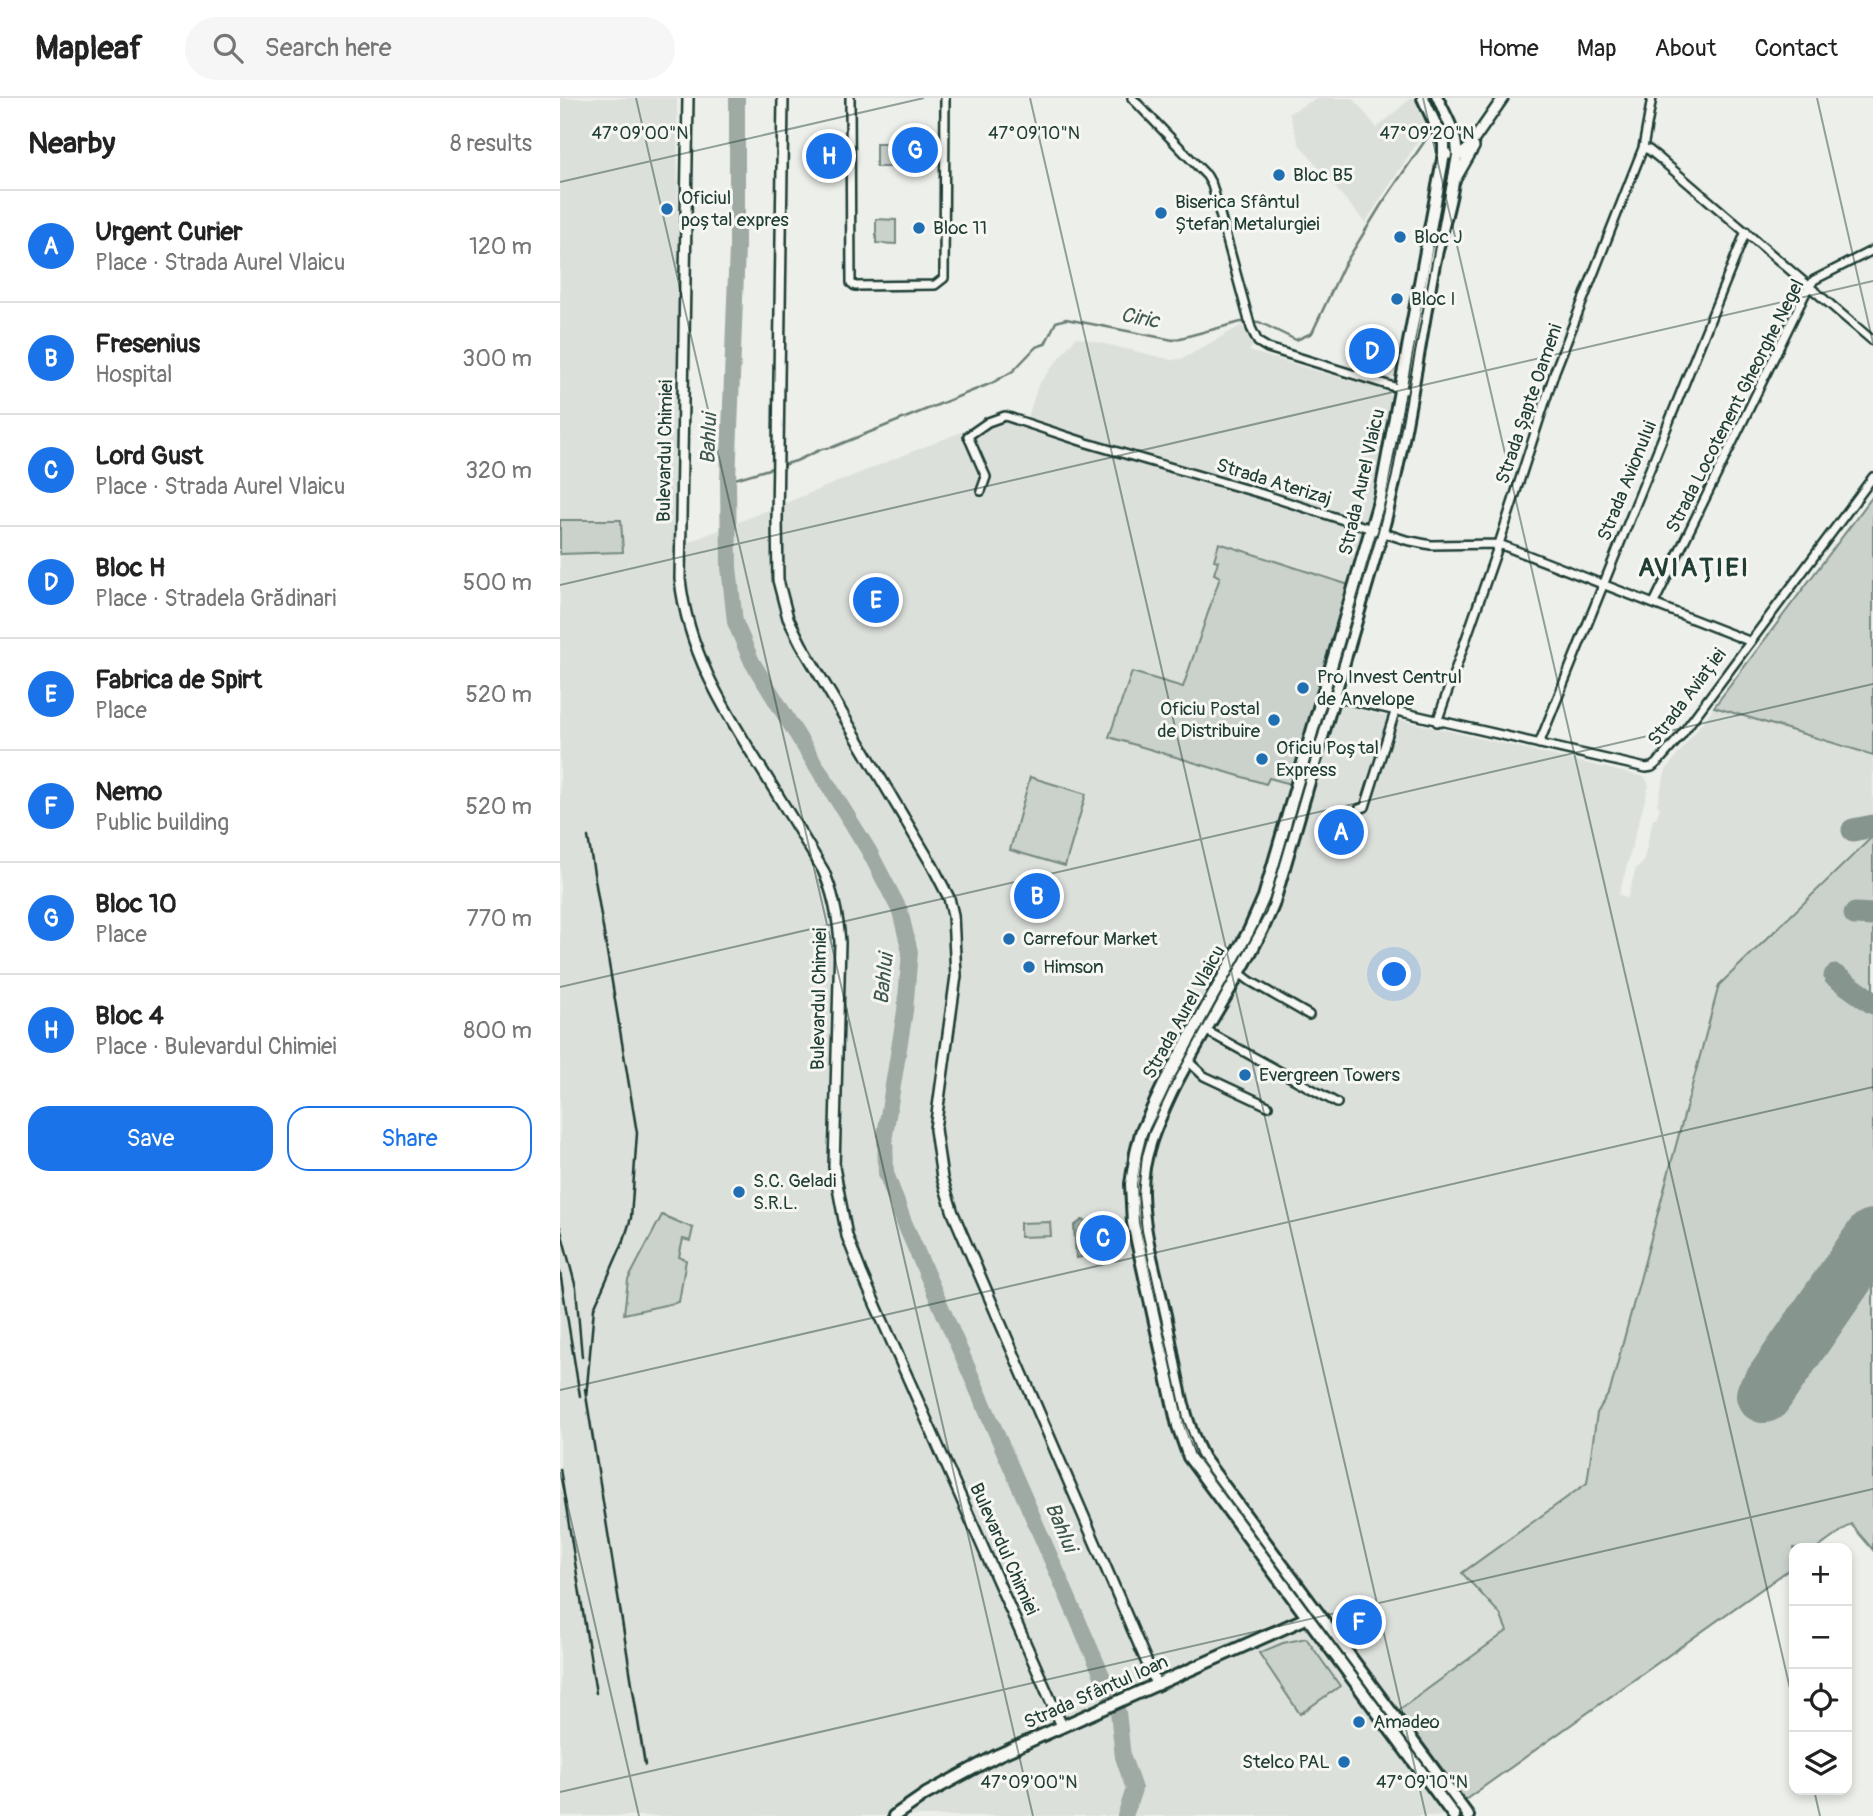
<!DOCTYPE html>
<meta charset="utf-8">
<style>
:root{--surface:#fff;--page:#f6f6f6;--text:#222;--muted:#767676;--line:#e0e0e0;--accent:#1a73e8}
body{margin:0;font-family:Pangolin,sans-serif;background:var(--page);color:var(--text)}
.controls{position:absolute;right:21px;bottom:21px;display:grid;overflow:hidden;border-radius:14px;box-shadow:0 4px 10px #0003}
.controls button{width:63px;height:63px;display:grid;place-items:center;padding:0;border:0;border-bottom:2px solid var(--line);background:var(--surface);color:var(--text);font:35px sans-serif}
.you{position:absolute;left:835px;top:877px;width:24px;height:24px;margin:-18px;border:5px solid #fff;border-radius:50%;background:#1a73e8;box-shadow:0 0 0 10px #1a73e833}
.badge{display:grid;place-items:center;width:46px;height:46px;border-radius:50%;background:var(--accent);color:#fff;font-size:23px;font-weight:700}
.pin{position:absolute;translate:-50% -50%;border:4px solid #fff;box-shadow:0 2px 7px #0006}
.list{margin:0;padding:0;list-style:none}
h2{display:flex;justify-content:space-between;align-items:center;height:91px;margin:0;padding:0 28px;font-size:30px}
h2 small{font-size:23px;font-weight:400;color:var(--muted)}
.list li{display:grid;grid-template-columns:46px 1fr auto;gap:21px;align-items:center;box-sizing:border-box;height:112px;padding:0 28px;border-top:2px solid var(--line)}
.list b{display:block;font-size:26px;white-space:nowrap}
.list p{margin:0;font-size:23px;white-space:nowrap;color:var(--muted)}
.list em{font-size:23px;font-style:normal;color:var(--muted)}
.actions{display:flex;gap:14px;padding:21px 28px}
.actions a{flex:1;padding:16px 0;border:2px solid var(--accent);border-radius:21px;text-align:center;font-size:24px;color:var(--accent)}
.actions .main{background:var(--accent);color:#fff}
.icon{flex:none;width:38px;height:38px;fill:none;stroke:currentColor;stroke-width:2;stroke-linecap:round;stroke-linejoin:round}
.map{position:relative;flex:none;width:1313px;height:1718px;overflow:hidden}
header{display:flex;align-items:center;gap:42px;box-sizing:border-box;height:98px;padding:0 35px;background:var(--surface);border-bottom:2px solid var(--line)}
header strong{font-size:33px}
nav{display:flex;gap:38px;margin-inline-start:auto;font-size:24px}
.search{width:490px;height:63px;background:var(--page);display:flex;align-items:center;gap:18px;box-sizing:border-box;padding:0 24px;border-radius:38px;color:var(--muted);font-size:26px}
main{display:flex}
aside{flex:1;background:var(--surface)}
.map>svg:first-child{display:block}
.built{fill:#dce0db}
.green{fill:#cbd2cc;stroke:#758880;stroke-width:2}
.water{fill:#9faaa4;stroke:#6c7e77;stroke-width:2}
.lines{fill:none;stroke-linecap:round;stroke-linejoin:round}
.stream{stroke:#6c7e77;stroke-width:2.5}
.river{stroke:#9faaa4;stroke-width:16}
.taxiway{stroke:#86968f;stroke-width:23}
.runway{stroke:#86968f;stroke-width:56}
.minor-casing{stroke:#1f3d34;stroke-width:12}
.tertiary-casing{stroke:#1f3d34;stroke-width:14}
.secondary-casing{stroke:#1f3d34;stroke-width:16}
.minor{stroke:#f6f6f2;stroke-width:7}
.tertiary{stroke:#f6f6f2;stroke-width:9}
.secondary{stroke:#f6f6f2;stroke-width:10}
.tram{stroke:#1f3d34;stroke-width:2}
.rail{stroke:#1f3d34;stroke-width:2.5}
.ticks{fill:none;stroke:#1f3d34;stroke-width:2;stroke-opacity:0.45}
.poi-dot{fill:#1f6fb2;stroke:#f6f6f2;stroke-width:2.5}
.labels{text-anchor:middle;dominant-baseline:central;stroke-width:6;stroke-linejoin:round;paint-order:stroke}
.poi-label{font-size:19px;fill:#1f3d34;stroke:#f6f6f2;text-anchor:start}
.street-label{font-size:19px;fill:#1f3d34;stroke:#f6f6f2}
.water-label{font-size:21px;font-style:italic;fill:#3f5850;stroke:#f6f6f2}
.district-label{font-size:26px;font-weight:bold;letter-spacing:2px;fill:#1f3d34;stroke:#f6f6f2}
.ticks-label{font-size:18px;text-anchor:middle;fill:#1f3d34;stroke:#f6f6f2;stroke-width:6;stroke-linejoin:round;paint-order:stroke}
</style>
<header>
<strong>Mapleaf</strong>
<div class="search"><svg class="icon" aria-label="search" viewBox="0 0 24 24"><circle cx="10" cy="10" r="6"/><path d="M15 15l6 6"/></svg>Search here</div>
<nav><a>Home</a><a>Map</a><a>About</a><a>Contact</a></nav>
</header>
<main>
<aside>
<h2>Nearby<small>8 results</small></h2>
<ul class="list">
<li><span class="badge">A</span><div><b>Urgent Curier</b><p>Place · Strada Aurel Vlaicu</p></div><em>120 m</em></li>
<li><span class="badge">B</span><div><b>Fresenius</b><p>Hospital</p></div><em>300 m</em></li>
<li><span class="badge">C</span><div><b>Lord Gust</b><p>Place · Strada Aurel Vlaicu</p></div><em>320 m</em></li>
<li><span class="badge">D</span><div><b>Bloc H</b><p>Place · Stradela Grădinari</p></div><em>500 m</em></li>
<li><span class="badge">E</span><div><b>Fabrica de Spirt</b><p>Place</p></div><em>520 m</em></li>
<li><span class="badge">F</span><div><b>Nemo</b><p>Public building</p></div><em>520 m</em></li>
<li><span class="badge">G</span><div><b>Bloc 10</b><p>Place</p></div><em>770 m</em></li>
<li><span class="badge">H</span><div><b>Bloc 4</b><p>Place · Bulevardul Chimiei</p></div><em>800 m</em></li>
</ul>
<div class="actions"><a class="main">Save</a><a>Share</a></div>
</aside>
<div class="map">
<svg width="1313" height="1718" viewBox="0 0 1313 1718">
<rect width="100%" height="100%" fill="#edefea"/>
<filter id="ink" filterUnits="userSpaceOnUse"><feTurbulence type="fractalNoise" baseFrequency=".0143" numOctaves="2"/><feDisplacementMap in="SourceGraphic" scale="14" xChannelSelector="R" yChannelSelector="G"/><feConvolveMatrix kernelMatrix="1 2 1 2 8 2 1 2 1" color-interpolation-filters="sRGB"/></filter>
<g filter="url(#ink)">
<path class="built" d="M0,0H117L120,373L129,444L443,317L466,325L478,287L516,239L612,262L624,260L682,227L694,247L689,253L828,294L839,312L818,375L800,476L760,599L783,607L837,621L1085,679L1089,687L1059,796L1067,801L1076,770L1083,765L1093,721L1096,720L1100,710L1097,706L1106,672L1154,609L1313,657V1392L1258,1450H1234V1468L1026,1386L902,1474L940,1516L947,1533L820,1626L886,1718H0Z
M758,0H793L817,30L851,0H855L868,28L805,125L739,46L729,15Z"/>
<path class="green" d="M316,45H336V69H316Z
M316,121L336,122V146L316,145Z
M1313,398V657L1154,609Z
M0,422H61L63,454L0,456Z
M659,445L792,488L731,686L709,680L706,686L549,639L572,574L623,589L660,479L654,476L658,463L654,462Z
M470,679L526,696L505,768L450,752Z
M1313,738V1452L1291,1426L1258,1450H1234V1468L905,1702L839,1612L947,1533L940,1516L902,1475L1027,1385L1037,1315L1050,1293L1159,887Z
M102,1117L133,1130L130,1143L123,1141L119,1159L126,1162L119,1204L64,1216L68,1182Z
M490,1124L491,1138L460,1139V1125Z
M746,1540L780,1588L740,1616L699,1555L723,1545Z"/>
<path class="water" d="M522,1122L528,1123V1158L516,1160L514,1128Z"/>
<g class="lines">
<path class="stream" d="M168,383L236,363L262,351L273,349L432,285L453,273L476,249L485,246L496,224L506,221L613,242L681,224H699L736,242L752,235L783,169L821,107L873,31"/>
<path class="river" d="M177,0V150L168,383L169,469L175,524L192,564L309,753L340,813L350,854L345,913L325,1037L326,1075L344,1124L558,1614L563,1659L574,1691L565,1718"/>
<path class="taxiway" d="M1293,732L1313,728
M1295,816L1313,817
M1275,878L1313,905"/>
<path class="runway" d="M1204,1297L1313,1139"/>
<g class="minor-casing">
<path id="minor" d="M290,0L291,185L295,188L375,187L384,180L385,0
M572,0L647,78L652,87L691,230L698,244L708,250L844,292
M1083,50L1089,52L1099,60L1313,243
M421,393L426,379L408,338L428,324L445,318L527,345L699,395L846,442L871,447L939,446L1189,543
M1094,505L1246,194L1254,182L1313,152
M771,598L1086,670L1092,669L1098,664L1119,640L1313,379
M877,624L939,446L995,273L1083,50L1092,0
M979,646L1186,133
M799,711L805,709L835,614
M669,867L690,883L749,917
M643,931L777,1005
M628,963L644,978L708,1008"/>
</g>
<g class="tertiary-casing">
<path id="tertiary" d="M128,0L120,481C128,553 161,606 199,667C221,702 242,737 263,772C274,796 278,818 280,844L274,1069L287,1138L301,1174L502,1628
M223,0L217,423L218,482L228,520L241,546L372,767L389,800L393,817L396,878L375,1031L382,1080L393,1115L596,1586
M889,56L900,57L907,52L943,0
M895,82L914,49"/>
</g>
<g class="secondary-casing">
<path id="secondary" d="M863,0L884,45V56L820,400L704,799L689,833L606,982L581,1035L576,1055L571,1086L573,1125L618,1328L629,1359L894,1718
M877,0C884,15 895,33 896,50C897,88 880,133 873,171C857,259 845,348 822,434L713,807C686,873 642,931 611,995C596,1027 581,1060 582,1096C583,1137 596,1177 605,1217C615,1265 620,1317 643,1360L908,1718
M334,1718L366,1696L438,1657L742,1522L752,1515"/>
</g>
<use href="#minor" class="minor"/>
<use href="#tertiary" class="tertiary"/>
<use href="#secondary" class="secondary"/>
<path class="tram" d="M872,0L891,44L892,57L832,378L818,433L706,814L612,985L589,1034L582,1058L578,1096L582,1133L623,1320L638,1360L902,1718"/>
<path class="rail" d="M0,1129L16,1190L22,1259
M0,1174L20,1298
M25,1291L85,1667
M26,1300L34,1210L64,1142L71,1120L77,1035L28,739
M0,1371L36,1595"/>
</g>
</g>
<path class="ticks" d="M76,0L473,1718M470,0L866,1718M863,0L1234,1608M1257,0L1313,245M0,84L364,0M0,487L1313,183M0,889L1313,586M0,1292L1313,989M0,1374L79,1718M1254,1692L1260,1718M0,1694L1313,1391"/>
<g class="poi-dot">
<circle cx="719" cy="77" r="7"/>
<circle cx="107" cy="111" r="7"/>
<circle cx="601" cy="115" r="7"/>
<circle cx="359" cy="130" r="7"/>
<circle cx="840" cy="139" r="7"/>
<circle cx="837" cy="201" r="7"/>
<circle cx="743" cy="590" r="7"/>
<circle cx="714" cy="622" r="7"/>
<circle cx="702" cy="661" r="7"/>
<circle cx="449" cy="841" r="7"/>
<circle cx="469" cy="869" r="7"/>
<circle cx="685" cy="977" r="7"/>
<circle cx="179" cy="1094" r="7"/>
<circle cx="799" cy="1624" r="7"/>
<circle cx="784" cy="1664" r="7"/>
</g>
<g class="labels">
<g class="poi-label">
<text x="733" y="77">Bloc B5</text>
<text x="121" y="100">Oficiul<tspan x="121" dy="22">poștal expres</tspan></text>
<text x="615" y="104">Biserica Sfântul<tspan x="615" dy="22">Ștefan Metalurgiei</tspan></text>
<text x="373" y="130">Bloc 11</text>
<text x="854" y="139">Bloc J</text>
<text x="851" y="201">Bloc I</text>
<text x="757" y="579">Pro Invest Centrul<tspan x="757" dy="22">de Anvelope</tspan></text>
<text x="700" y="611" text-anchor="end">Oficiu Postal<tspan x="700" dy="22">de Distribuire</tspan></text>
<text x="716" y="650">Oficiu Poștal<tspan x="716" dy="22">Express</tspan></text>
<text x="463" y="841">Carrefour Market</text>
<text x="483" y="869">Himson</text>
<text x="699" y="977">Evergreen Towers</text>
<text x="193" y="1083">S.C. Geladi<tspan x="193" dy="22">S.R.L.</tspan></text>
<text x="813" y="1624">Amadeo</text>
<text x="770" y="1664" text-anchor="end">Stelco PAL</text>
</g>
<g class="street-label">
<text transform="translate(969 306) rotate(-71)">Strada Șapte Oameni</text>
<text transform="translate(1175 308) rotate(-63)">Strada Locotenent Gheorghe Negel</text>
<text transform="translate(105 353) rotate(-89)">Bulevardul Chimiei</text>
<text transform="translate(1067 383) rotate(-68)">Strada Avionului</text>
<text transform="translate(714 384) rotate(17)">Strada Aterizaj</text>
<text transform="translate(802 384) rotate(-77)">Strada Aurel Vlaicu</text>
<text transform="translate(1127 599) rotate(-53)">Strada Aviației</text>
<text transform="translate(259 901) rotate(-89)">Bulevardul Chimiei</text>
<text transform="translate(624 914) rotate(-61)">Strada Aurel Vlaicu</text>
<text transform="translate(444 1451) rotate(66)">Bulevardul Chimiei</text>
<text transform="translate(536 1594) rotate(-24)">Strada Sfântul Ioan</text>
</g>
<g class="water-label">
<text transform="translate(580 220) rotate(11)">Ciric</text>
<text transform="translate(149 341) rotate(-88)">Bahlui</text>
<text transform="translate(324 881) rotate(-84)">Bahlui</text>
<text transform="translate(501 1429) rotate(67)">Bahlui</text>
</g>
<g class="district-label">
<text x="1134" y="470">AVIAȚIEI</text>
</g>
</g>
<g class="ticks-label">
<text x="80" y="41">47°09'00"N</text>
<text x="474" y="41">47°09'10"N</text>
<text x="867" y="41">47°09'20"N</text>
<text x="469" y="1690">47°09'00"N</text>
<text x="862" y="1690">47°09'10"N</text>
</g>
</svg>
<div class="controls">
<button>+</button>
<button>−</button>
<button><svg class="icon" aria-label="locate" viewBox="0 0 24 24"><circle cx="12" cy="12" r="6"/><path d="M12 2v4M12 18v4M2 12h4M18 12h4"/></svg></button>
<button><svg class="icon" aria-label="layers" viewBox="0 0 24 24"><path d="M12 4l9 5-9 5-9-5zM3 14l9 5 9-5"/></svg></button>
</div>
<div class="you"></div>
<div class="pin badge" style="left:781px;top:734px">A</div>
<div class="pin badge" style="left:477px;top:798px">B</div>
<div class="pin badge" style="left:543px;top:1140px">C</div>
<div class="pin badge" style="left:812px;top:253px">D</div>
<div class="pin badge" style="left:316px;top:502px">E</div>
<div class="pin badge" style="left:799px;top:1524px">F</div>
<div class="pin badge" style="left:355px;top:52px">G</div>
<div class="pin badge" style="left:269px;top:58px">H</div>
</div>
</main>
